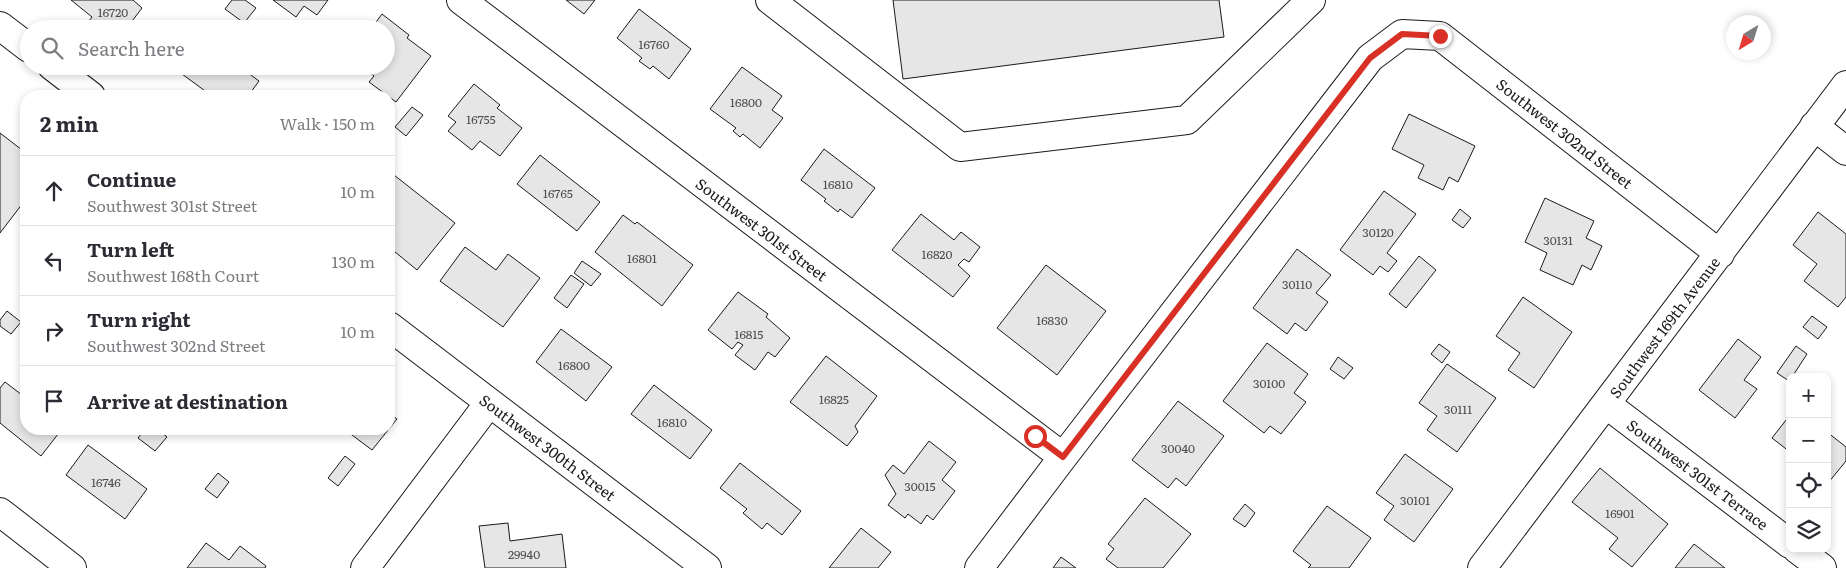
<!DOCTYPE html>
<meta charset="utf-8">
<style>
:root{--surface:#fff;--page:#f2f2f3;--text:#2b2b33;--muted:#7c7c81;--line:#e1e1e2}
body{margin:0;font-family:Literata,serif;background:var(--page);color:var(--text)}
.controls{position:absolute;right:15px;bottom:15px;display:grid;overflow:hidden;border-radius:10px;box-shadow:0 2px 8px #0003}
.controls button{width:45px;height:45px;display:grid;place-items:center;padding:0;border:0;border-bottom:1px solid var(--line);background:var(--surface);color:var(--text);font:25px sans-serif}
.compass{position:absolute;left:1726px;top:15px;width:45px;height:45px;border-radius:50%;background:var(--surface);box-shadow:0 2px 8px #0003;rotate:218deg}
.stop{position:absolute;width:15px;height:15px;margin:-11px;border:4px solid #d93025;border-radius:50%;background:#fff}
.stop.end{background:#d93025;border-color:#fff;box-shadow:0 1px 5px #0008}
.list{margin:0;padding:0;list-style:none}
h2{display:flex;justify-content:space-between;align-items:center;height:65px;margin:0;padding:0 20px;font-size:21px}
h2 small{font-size:16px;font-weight:400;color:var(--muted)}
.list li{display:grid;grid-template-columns:32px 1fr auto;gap:15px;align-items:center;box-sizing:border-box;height:70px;padding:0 20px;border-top:1px solid var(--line)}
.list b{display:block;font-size:19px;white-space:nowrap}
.list p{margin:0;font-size:16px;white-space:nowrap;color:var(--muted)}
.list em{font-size:16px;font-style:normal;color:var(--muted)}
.icon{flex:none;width:28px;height:28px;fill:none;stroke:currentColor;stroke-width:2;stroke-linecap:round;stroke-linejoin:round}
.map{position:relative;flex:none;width:1846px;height:568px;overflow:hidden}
.search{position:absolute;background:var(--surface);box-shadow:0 2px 8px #0003;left:20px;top:20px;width:375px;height:55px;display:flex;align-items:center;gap:12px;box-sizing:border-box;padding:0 18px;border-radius:28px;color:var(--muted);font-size:19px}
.panel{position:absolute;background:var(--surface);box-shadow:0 2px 8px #0003;left:20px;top:90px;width:375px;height:345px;border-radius:20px}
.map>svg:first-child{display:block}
.building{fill:#e6e6e6;stroke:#1a1a1a}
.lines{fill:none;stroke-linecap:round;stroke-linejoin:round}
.minor-casing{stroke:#1a1a1a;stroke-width:30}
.minor{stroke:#fff;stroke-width:28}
.route{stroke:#d93025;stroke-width:6}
.labels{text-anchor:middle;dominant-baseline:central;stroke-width:4;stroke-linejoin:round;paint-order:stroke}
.number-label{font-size:12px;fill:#4d4d4d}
.street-label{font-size:15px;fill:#1a1a1a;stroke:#fff}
</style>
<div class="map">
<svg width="1846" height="568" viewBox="0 0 1846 568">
<rect width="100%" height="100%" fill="#fff"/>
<path class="building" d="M71,0H133L142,8L126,29H97L88,22L92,17Z
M232,0H245L256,8L244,23L225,9Z
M273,0H328L317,15L304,6L296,17Z
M566,0H595L584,14Z
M893,0H1219L1224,37L903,79Z
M639,9L691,49L669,79L653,66L650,69L639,61L642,58L617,38Z
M382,14L409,35L407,38L431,56L396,102L369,82L374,76L362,66H386V29H371Z
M171,66H239L259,81L248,96H212Z
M742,67L782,96L772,110L783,118L760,148L743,134L740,137L733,131L736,128L710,109Z
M474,84L500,105L497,108L522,128L500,156L480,141L472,150L448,131L456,122L448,116Z
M412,107L423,115L406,136L395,127Z
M1409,114L1475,146L1458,182L1449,177L1443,190L1418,178L1424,165L1392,149Z
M0,133L26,153V199L0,233Z
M824,149L875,188L852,218L840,209L838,212L824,201L826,199L801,180Z
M540,155L600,202L577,231L517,184Z
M394,175L455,223L417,270L389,247V182Z
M1384,191L1416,214L1387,253L1397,261L1388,272L1380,266L1373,275L1340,250Z
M1545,198L1594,221L1586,238L1602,246L1591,270L1582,265L1573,285L1540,270L1547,253L1525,242Z
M1460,209L1471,218L1463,228L1452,220Z
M1818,212L1846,234V297L1838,307L1804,281L1817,264L1793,245Z
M921,214L954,240L961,232L980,247L969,262L964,259L958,265L970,276L953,297L892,250Z
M623,215L635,224L637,222L693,265L662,306L595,252Z
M465,247L496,270L508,254L540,278L503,327L440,281Z
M1297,249L1331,275L1316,293L1328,302L1306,331L1295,323L1287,334L1253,308Z
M1419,256L1436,270L1406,308L1389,294Z
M582,261L601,274L591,286L574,273Z
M1046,265L1106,311L1057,375L997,328Z
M571,275L584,284L567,308L554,298Z
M738,292L768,314L766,317L790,338L775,357L768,352L755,370L735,355L743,345L738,342L732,349L708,330Z
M1523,297L1572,332L1534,388L1508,370L1520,353L1496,336Z
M7,311L21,322L11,334L0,326V320Z
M1812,316L1827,327L1818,339L1803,327Z
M561,329L612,367L586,401L536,362Z
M1738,339L1761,357L1744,380L1757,389L1735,418L1699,390Z
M1267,343L1308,374L1294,393L1306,402L1281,434L1270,426L1264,433L1223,401Z
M1439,344L1450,352L1442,363L1431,354Z
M1796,346L1807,354L1792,377H1790L1789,381L1777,373Z
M826,356L877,396L855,426L858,432L847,446L790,402Z
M1338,357L1353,368L1344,379L1330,369Z
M1447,364L1496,398L1457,452L1427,430L1437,416L1419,403Z
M5,382L26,398V429H62L41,456L0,423V388Z
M654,385L712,430L690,459L631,414Z
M1178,401L1224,436L1186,486L1176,478L1168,488L1132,460Z
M389,413L397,419L372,450L344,429H389Z
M1790,415V452L1772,438Z
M145,429H157L167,437L155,451L138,438Z
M1827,432L1846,447V461L1828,483Z
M929,441L956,462L942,480L955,491L933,520L927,515L921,524L908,514L905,518L888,505L896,494L885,475L893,465L904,474Z
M88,445L147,489L125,519L66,475Z
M1405,454L1453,489L1414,542L1384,520L1394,506L1376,493Z
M345,456L355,464L338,486L328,478Z
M740,463L801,511L782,535L767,523L762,529L743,513L747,509L720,488Z
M1600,468L1668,524L1632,567L1609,549L1618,538L1572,502Z
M218,473L229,482L217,498L205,489Z
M1145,498L1191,534L1163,568H1118L1106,559L1114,549L1108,544Z
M1245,504L1255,513L1245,527L1233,519Z
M1327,506L1371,538L1349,568H1308L1311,565L1293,551Z
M508,523L510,541L562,534L566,568H485L479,526Z
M861,528L891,552L878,568H829Z
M206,543L229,560L240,546L266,566L265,568H187Z
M1694,544L1725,568H1675Z
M1061,557L1076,568H1053Z"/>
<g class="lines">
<g class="minor-casing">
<path id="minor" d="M461,0L1063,457
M770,0L960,147L1187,120L1311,0
M0,26L29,48
M52,66L91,96
M1814,126L1846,151
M389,326L707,568
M1606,404L1790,544
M0,512L72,568
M1797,549L1822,568
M365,568L489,403
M979,568L1063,457L1370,58L1402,34L1440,36L1720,254
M1482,568L1846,85"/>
</g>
<use href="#minor" class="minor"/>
</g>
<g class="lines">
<path class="route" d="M1035,436L1063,457L1370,58L1402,34L1440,36"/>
</g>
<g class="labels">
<g class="number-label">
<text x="113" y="12">16720</text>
<text x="654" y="44">16760</text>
<text x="746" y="102">16800</text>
<text x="481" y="119">16755</text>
<text x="838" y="184">16810</text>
<text x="558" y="193">16765</text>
<text x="1378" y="232">30120</text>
<text x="1558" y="240">30131</text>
<text x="937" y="254">16820</text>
<text x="642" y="258">16801</text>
<text x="1297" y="284">30110</text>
<text x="1052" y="320">16830</text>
<text x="749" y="334">16815</text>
<text x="574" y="365">16800</text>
<text x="1269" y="383">30100</text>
<text x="834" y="399">16825</text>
<text x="1458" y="409">30111</text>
<text x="672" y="422">16810</text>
<text x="1178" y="448">30040</text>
<text x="106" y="482">16746</text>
<text x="920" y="486">30015</text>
<text x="1415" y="500">30101</text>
<text x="1620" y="513">16901</text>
<text x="524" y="554">29940</text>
</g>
<g class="street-label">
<text transform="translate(1565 133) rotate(38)">Southwest 302nd Street</text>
<text transform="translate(762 229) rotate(37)">Southwest 301st Street</text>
<text transform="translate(1664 327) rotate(-53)">Southwest 169th Avenue</text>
<text transform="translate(548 447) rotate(37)">Southwest 300th Street</text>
<text transform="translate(1698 474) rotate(37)">Southwest 301st Terrace</text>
</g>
</g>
</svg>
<div class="controls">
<button>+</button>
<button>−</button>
<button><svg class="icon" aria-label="locate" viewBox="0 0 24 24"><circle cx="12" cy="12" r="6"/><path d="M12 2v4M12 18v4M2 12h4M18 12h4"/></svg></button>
<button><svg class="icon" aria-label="layers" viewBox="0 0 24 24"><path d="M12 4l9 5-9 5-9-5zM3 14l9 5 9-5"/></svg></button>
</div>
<svg class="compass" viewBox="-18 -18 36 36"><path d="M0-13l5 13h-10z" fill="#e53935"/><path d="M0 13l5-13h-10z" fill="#7c7c81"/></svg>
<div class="stop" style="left:1035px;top:436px"></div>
<div class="stop end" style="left:1440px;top:36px"></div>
<div class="search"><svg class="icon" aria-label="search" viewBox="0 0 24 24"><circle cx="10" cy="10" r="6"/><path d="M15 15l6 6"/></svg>Search here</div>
<section class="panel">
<h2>2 min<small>Walk · 150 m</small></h2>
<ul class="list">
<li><svg class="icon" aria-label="ahead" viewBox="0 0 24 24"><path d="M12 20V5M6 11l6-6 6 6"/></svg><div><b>Continue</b><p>Southwest 301st Street</p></div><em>10 m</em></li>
<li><svg class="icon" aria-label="left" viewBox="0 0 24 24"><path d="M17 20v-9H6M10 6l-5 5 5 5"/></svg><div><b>Turn left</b><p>Southwest 168th Court</p></div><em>130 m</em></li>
<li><svg class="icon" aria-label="right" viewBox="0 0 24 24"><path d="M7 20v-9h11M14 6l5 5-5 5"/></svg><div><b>Turn right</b><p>Southwest 302nd Street</p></div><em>10 m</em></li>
<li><svg class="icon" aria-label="arrive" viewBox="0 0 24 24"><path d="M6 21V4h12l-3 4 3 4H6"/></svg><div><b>Arrive at destination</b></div></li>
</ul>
</section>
</div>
